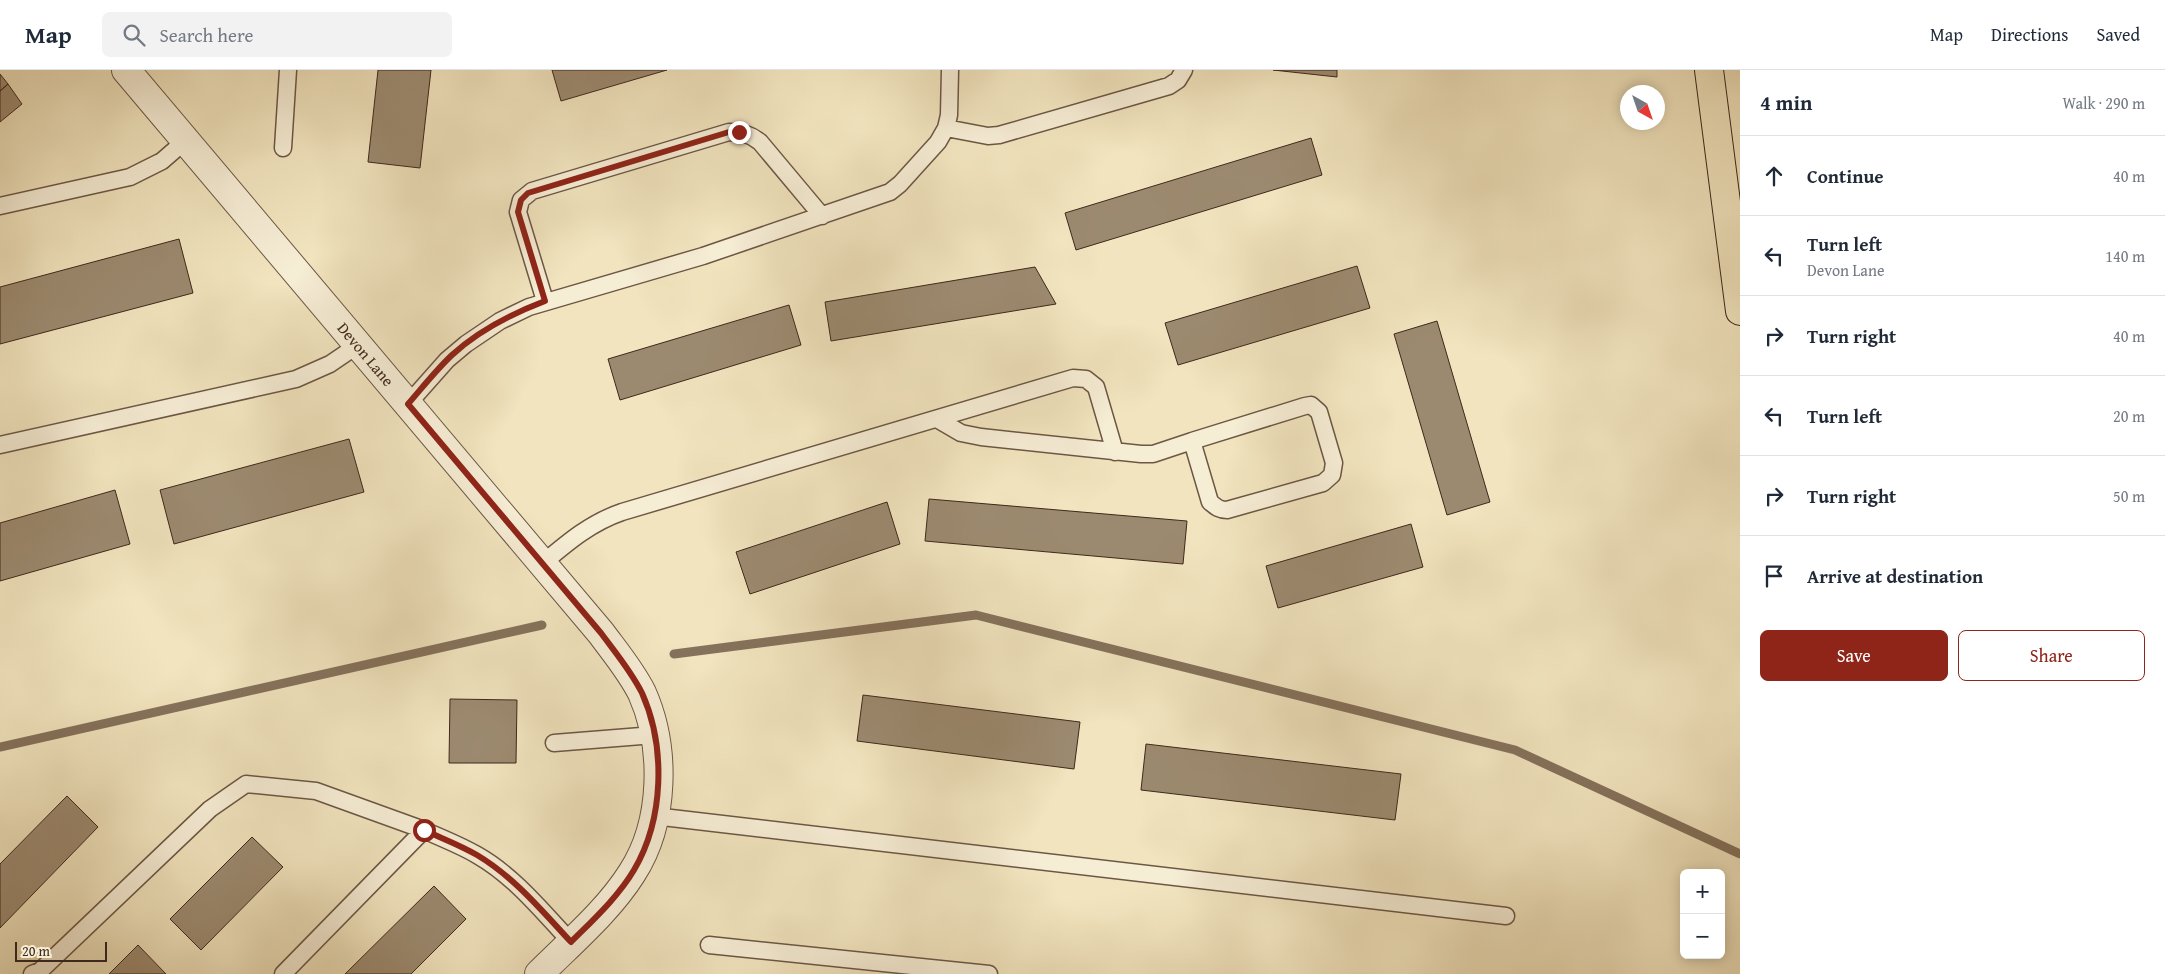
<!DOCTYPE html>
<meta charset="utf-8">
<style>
:root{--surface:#fff;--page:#f2f2f3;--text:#1f2937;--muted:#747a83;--line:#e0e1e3;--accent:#8f2418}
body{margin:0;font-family:"Gentium Book Plus",serif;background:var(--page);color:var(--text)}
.controls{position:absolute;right:15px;bottom:15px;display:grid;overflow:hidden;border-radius:8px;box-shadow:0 2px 12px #0003}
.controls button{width:45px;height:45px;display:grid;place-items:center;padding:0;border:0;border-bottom:1px solid var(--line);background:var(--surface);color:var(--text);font:25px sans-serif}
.compass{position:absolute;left:1620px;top:15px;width:45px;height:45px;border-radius:50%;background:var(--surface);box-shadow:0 2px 12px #0003;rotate:140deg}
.scale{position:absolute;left:15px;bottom:12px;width:92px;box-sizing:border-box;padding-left:5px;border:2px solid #3f281c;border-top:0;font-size:14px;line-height:18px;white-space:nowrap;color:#3f281c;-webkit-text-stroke:4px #f6edd5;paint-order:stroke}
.stop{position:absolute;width:15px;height:15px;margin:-11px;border:4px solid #8f2418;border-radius:50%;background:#fff}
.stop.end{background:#8f2418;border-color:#fff;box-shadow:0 1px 5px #0008}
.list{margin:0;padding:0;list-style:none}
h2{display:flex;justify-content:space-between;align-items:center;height:65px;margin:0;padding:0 20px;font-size:21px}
h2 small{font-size:16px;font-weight:400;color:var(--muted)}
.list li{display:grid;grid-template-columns:32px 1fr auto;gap:15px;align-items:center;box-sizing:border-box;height:80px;padding:0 20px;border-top:1px solid var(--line)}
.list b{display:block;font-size:19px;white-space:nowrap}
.list p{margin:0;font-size:16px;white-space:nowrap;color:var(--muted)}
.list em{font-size:16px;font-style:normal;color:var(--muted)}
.actions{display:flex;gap:10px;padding:15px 20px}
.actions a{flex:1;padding:11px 0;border:1px solid var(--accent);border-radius:8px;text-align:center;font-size:18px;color:var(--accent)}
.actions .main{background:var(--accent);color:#fff}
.icon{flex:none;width:28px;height:28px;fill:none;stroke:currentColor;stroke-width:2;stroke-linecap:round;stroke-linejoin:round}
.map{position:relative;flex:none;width:1740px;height:904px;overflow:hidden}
header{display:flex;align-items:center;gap:30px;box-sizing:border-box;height:70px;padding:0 25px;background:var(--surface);border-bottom:1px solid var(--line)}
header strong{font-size:24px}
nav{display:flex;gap:28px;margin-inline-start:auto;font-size:18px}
.search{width:350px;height:45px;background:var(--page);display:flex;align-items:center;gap:12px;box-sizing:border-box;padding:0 18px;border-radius:8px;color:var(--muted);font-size:19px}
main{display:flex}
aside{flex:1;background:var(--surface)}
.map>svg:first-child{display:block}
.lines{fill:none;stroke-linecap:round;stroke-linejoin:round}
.stream{stroke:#85725c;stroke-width:9}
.building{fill:#9c8a70;stroke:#3f281c}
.service-casing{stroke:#6c5744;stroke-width:19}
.minor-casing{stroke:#6c5744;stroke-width:30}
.motorway-casing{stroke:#3f281c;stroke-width:30}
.service{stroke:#f6edd5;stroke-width:16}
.minor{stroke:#f6edd5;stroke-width:28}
.motorway{stroke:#f1e4be;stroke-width:28}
.route{stroke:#8f2418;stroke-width:6}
.labels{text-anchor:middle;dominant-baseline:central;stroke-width:4.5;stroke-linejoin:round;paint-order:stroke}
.street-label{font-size:16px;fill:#3f281c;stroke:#f6edd5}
</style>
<header>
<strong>Map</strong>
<div class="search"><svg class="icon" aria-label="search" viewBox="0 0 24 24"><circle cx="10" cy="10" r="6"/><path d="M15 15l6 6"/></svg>Search here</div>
<nav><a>Map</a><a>Directions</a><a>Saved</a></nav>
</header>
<main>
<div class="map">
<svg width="1740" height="904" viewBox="0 0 1740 904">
<rect width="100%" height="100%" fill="#f1e4be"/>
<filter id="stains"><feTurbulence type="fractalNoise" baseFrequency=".004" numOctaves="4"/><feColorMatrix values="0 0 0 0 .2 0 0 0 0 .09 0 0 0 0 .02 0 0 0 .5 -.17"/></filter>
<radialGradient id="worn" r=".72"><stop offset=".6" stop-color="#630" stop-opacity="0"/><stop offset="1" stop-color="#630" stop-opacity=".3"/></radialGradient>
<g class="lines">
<path class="stream" d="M674,584L976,545L1515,680L1740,784
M0,677L542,555"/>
</g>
<path class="building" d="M378,0H431L420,98L368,92Z
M552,0H667L561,31Z
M1273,0H1337V7Z
M0,4L8,14L0,21Z
M8,14L22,34L0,52V21Z
M1311,68L1322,105L1076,180L1065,143Z
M179,169L193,223L0,274V217Z
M1357,196L1370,238L1178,295L1165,253Z
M1035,197L1056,234L831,271L825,232Z
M789,235L801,275L620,330L608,289Z
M1437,251L1490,432L1447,445L1394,264Z
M349,369L364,422L174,474L160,420Z
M115,420L130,474L0,511V453Z
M929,429L1187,451L1183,494L925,471Z
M887,432L900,474L750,524L736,482Z
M1411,454L1423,497L1278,538L1266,496Z
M863,625L1080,652L1074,699L857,671Z
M450,629L517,630L516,693H449Z
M1146,674L1401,704L1395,750L1141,720Z
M67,726L98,757L0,858V794Z
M252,767L283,797L201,880L170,849Z
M434,816L466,849L411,904H345Z
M138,875L166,904H109Z"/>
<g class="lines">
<g class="service-casing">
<path id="service" d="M946,58L988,66L999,65L1169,16L1178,10L1184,0
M283,78L288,0
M0,136L130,107L162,91L185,71
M545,231L518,142L521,130L532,121L729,62C742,62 750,64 760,72L822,146
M408,334L447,290L466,274L500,251L529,237L703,186L890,122L900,114L938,72L946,58L949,45L950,0
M1311,335L1319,342L1334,393L1332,405L1323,413L1227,440C1219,440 1216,437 1210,432L1192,371L1305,336Z
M937,349L961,363L981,367L1141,384H1153L1192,371
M0,375L296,309L330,294L358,275
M542,494C567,473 590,453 622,442L1073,308L1086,309L1096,317L1115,382
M554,673L654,665
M654,746L1506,846
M709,875L989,904
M32,904L40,901L210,739L246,714L316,721L424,760
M283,904L424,760C441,768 460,775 477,785C514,806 542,841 571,872"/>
</g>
<g class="minor-casing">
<path id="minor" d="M126,0L601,563C615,582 631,601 642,623C666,677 665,752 632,803C608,841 571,872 539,904"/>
</g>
<g class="motorway-casing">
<path id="motorway" d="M1709,0L1740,241"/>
</g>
<use href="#service" class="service"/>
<use href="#minor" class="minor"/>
<use href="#motorway" class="motorway"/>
</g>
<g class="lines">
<path class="route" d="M424,760C441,768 460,775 477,785C514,807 542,841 571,872C593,850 618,827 634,800C664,749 666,677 642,623C631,601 615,582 601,563L408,334C422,318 436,300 452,285C478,261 511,244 545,231L518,142L521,130L528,123L729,62H739"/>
</g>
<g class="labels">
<g class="street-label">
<text transform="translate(366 284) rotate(50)">Devon Lane</text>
</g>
</g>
<rect width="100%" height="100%" filter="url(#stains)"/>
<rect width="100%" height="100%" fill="url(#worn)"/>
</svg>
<div class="controls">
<button>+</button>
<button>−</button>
</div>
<svg class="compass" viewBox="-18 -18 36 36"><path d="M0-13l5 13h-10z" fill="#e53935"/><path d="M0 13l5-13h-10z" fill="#747a83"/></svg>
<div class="scale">20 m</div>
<div class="stop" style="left:424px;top:760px"></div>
<div class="stop end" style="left:739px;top:62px"></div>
</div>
<aside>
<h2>4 min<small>Walk · 290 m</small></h2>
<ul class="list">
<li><svg class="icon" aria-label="ahead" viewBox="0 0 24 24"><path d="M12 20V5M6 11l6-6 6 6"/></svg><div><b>Continue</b></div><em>40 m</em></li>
<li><svg class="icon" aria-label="left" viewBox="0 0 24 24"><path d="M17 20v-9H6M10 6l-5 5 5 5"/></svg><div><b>Turn left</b><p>Devon Lane</p></div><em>140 m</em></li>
<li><svg class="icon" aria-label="right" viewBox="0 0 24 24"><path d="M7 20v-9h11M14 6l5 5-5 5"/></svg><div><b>Turn right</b></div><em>40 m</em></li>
<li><svg class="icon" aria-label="left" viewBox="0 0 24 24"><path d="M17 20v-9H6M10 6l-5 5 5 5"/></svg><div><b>Turn left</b></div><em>20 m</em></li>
<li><svg class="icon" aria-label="right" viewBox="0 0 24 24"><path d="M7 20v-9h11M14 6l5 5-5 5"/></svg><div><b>Turn right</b></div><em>50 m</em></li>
<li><svg class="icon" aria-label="arrive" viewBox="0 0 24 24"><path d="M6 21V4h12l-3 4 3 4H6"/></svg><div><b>Arrive at destination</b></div></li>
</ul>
<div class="actions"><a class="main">Save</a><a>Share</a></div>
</aside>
</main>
